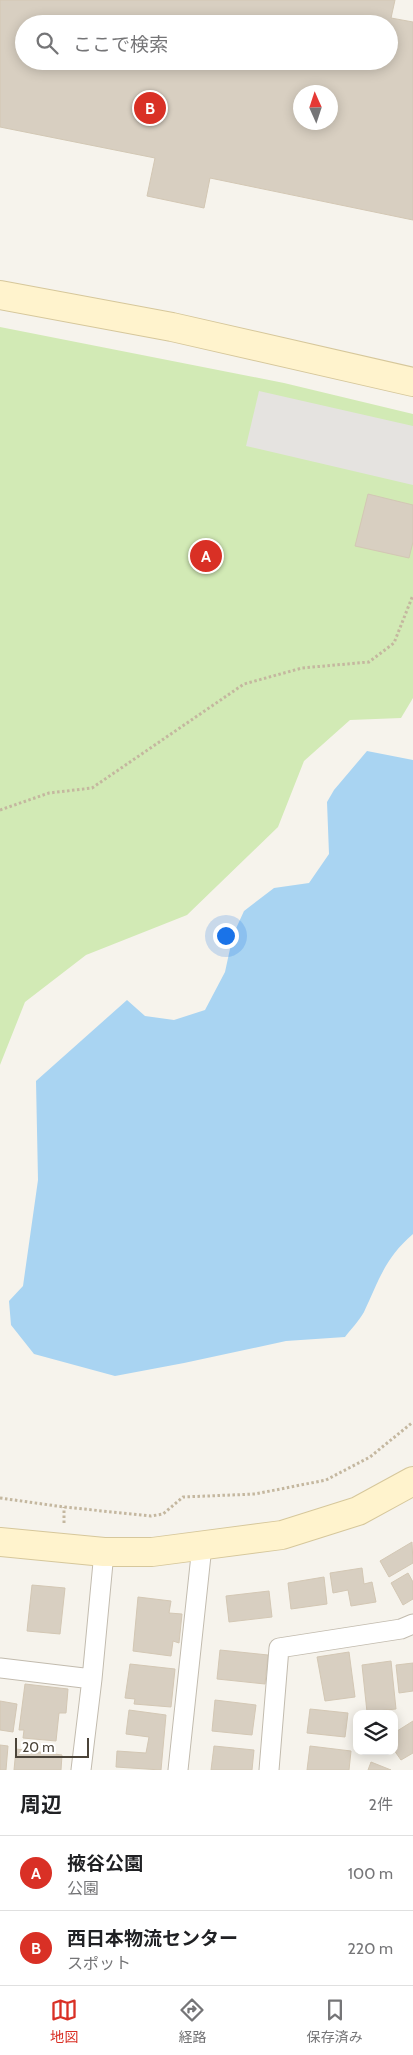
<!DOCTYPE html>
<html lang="ja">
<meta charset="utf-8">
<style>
:root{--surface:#fff;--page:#f6f6f6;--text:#202124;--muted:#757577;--line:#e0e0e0;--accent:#d93025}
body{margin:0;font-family:Cabin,"Noto Sans JP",sans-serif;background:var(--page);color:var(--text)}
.controls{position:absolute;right:15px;bottom:15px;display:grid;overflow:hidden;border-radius:10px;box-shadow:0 2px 12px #0003}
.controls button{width:45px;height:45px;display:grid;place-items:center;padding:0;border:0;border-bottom:1px solid var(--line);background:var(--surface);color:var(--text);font:25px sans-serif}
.compass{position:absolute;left:293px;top:85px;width:45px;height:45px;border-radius:50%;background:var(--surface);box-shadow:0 2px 12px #0003;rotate:357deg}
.scale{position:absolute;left:15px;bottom:12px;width:74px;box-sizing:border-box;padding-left:5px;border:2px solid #4b4439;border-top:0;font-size:14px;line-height:18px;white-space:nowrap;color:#4b4439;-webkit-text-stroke:4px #fff;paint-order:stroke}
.you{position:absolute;left:225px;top:935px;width:18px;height:18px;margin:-12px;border:4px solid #fff;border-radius:50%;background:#1a73e8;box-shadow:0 0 0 8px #1a73e833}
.badge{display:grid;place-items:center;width:32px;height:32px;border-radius:50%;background:var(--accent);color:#fff;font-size:16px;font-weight:700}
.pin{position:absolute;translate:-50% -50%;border:2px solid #fff;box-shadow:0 1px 5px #0006}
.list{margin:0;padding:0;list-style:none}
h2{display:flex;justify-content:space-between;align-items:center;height:65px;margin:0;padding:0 20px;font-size:21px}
h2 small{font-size:16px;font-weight:400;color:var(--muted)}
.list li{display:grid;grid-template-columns:32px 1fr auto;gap:15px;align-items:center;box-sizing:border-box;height:75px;padding:0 20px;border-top:1px solid var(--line)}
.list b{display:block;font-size:19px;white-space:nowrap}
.list p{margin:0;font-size:16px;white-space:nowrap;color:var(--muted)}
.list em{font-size:16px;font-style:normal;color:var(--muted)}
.icon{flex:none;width:28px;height:28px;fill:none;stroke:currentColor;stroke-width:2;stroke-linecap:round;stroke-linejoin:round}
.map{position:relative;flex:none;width:413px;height:1770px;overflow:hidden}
.search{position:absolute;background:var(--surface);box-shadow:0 2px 12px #0003;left:15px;right:15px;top:15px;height:55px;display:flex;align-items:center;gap:12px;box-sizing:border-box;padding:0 18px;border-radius:28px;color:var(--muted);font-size:19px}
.sheet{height:215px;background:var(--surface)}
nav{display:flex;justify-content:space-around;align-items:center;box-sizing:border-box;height:70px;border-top:1px solid var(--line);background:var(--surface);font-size:14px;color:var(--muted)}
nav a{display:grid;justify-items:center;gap:2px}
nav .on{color:var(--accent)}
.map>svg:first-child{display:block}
.green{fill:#d2eab5}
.parking{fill:#e5e3e0}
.water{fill:#a9d4f2}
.building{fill:#d8cfc1;stroke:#d3c7b4;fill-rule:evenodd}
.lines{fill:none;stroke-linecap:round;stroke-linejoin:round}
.street-casing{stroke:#c2bbae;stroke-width:21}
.secondary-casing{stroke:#d6c79b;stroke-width:30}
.path{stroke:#c4b79f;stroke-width:3;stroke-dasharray:2.5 2.5;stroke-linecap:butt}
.street{stroke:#fff;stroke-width:19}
.secondary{stroke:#fff3cd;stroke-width:28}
</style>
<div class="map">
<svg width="413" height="1770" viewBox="0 0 413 1770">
<rect width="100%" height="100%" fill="#f6f3ec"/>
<path class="green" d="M0,327L284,383L413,414V698L401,718L350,720L304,761L278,827L187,915L86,955L25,1002L0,1065Z"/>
<path class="parking" d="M259,391L413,426V485L246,446Z"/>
<path class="water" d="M367,751L413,760V1234C385,1258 379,1280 364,1312C359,1321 351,1329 345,1337L286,1341L184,1363L115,1376L34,1354L11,1325L9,1301L23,1286L38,1180L36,1081L127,1000L145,1016L174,1020L205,1010L225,972L233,935L244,911L274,888L309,883L329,854L327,802L334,790Z"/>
<path class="building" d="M0,0H395L391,18L413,22V220L210,178L204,208L147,196L155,158L0,127ZM24,24H389V61H24ZM300,92H330V122H300Z
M368,494L413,505V542L409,558L355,546Z
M412,1542L413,1563L389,1577L380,1561Z
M362,1568L364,1584L372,1582L376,1602L351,1606L348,1590L333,1593L330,1573Z
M408,1573L413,1582V1599L403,1605L391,1583Z
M324,1577L327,1604L291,1609L288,1583Z
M32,1585L65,1588L60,1634L27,1631Z
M269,1591L272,1617L229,1622L226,1596Z
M138,1597L171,1601L169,1613L182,1614L179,1643L173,1641L171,1656L133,1651Z
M220,1650L268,1655L265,1684L217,1679Z
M349,1652L355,1697L325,1701L317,1657Z
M391,1661L396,1709L367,1712L362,1665Z
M413,1663V1691L399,1693L396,1665Z
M130,1664L175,1669L171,1707L134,1704L135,1699L125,1698Z
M25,1684L68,1689L66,1713H59L56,1741L23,1738L24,1730H19Z
M215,1700L256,1705L252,1735L212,1731Z
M0,1701L17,1704L13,1732L0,1730Z
M310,1709L348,1713L345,1737L307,1733Z
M129,1710L166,1715L161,1770L116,1767L117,1751L146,1753L149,1737L126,1734Z
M413,1721V1753L401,1760L394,1750V1733Z
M0,1745L8,1746L6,1770H0Z
M214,1746L254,1750L252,1770H211Z
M310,1746L351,1751L349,1770H307Z
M16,1749L62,1755L61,1770H14Z
M371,1762L391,1770H368Z"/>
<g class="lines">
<g class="street-casing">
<path id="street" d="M0,1668L92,1679
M81,1770L92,1679L104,1552
M178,1770L202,1546
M269,1770L279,1648L401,1629L413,1624"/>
</g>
<g class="secondary-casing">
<path id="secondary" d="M0,295L172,327L413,382
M0,1542L104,1552H152L282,1535L358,1511L413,1481"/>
</g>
<path class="path" d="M0,810L49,793L92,788L244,684L302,668L369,662L394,643L413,595
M0,1498L64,1507L151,1516L163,1514L183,1497L255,1494L326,1480L370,1457L413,1422
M64,1523V1507"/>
<use href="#street" class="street"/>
<use href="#secondary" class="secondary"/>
</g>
</svg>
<div class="controls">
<button><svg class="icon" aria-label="layers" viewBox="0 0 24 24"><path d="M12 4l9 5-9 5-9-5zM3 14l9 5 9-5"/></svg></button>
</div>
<svg class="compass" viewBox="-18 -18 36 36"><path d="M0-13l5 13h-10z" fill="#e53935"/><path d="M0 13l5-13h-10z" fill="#757577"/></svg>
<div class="scale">20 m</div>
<div class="you"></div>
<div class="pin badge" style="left:206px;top:556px">A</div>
<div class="pin badge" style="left:150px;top:108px">B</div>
<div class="search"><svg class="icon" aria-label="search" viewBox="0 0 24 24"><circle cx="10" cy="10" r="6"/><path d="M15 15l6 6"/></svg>ここで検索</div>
</div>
<section class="sheet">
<h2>周辺<small>2件</small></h2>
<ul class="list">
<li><span class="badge">A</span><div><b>掖谷公園</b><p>公園</p></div><em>100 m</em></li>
<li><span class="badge">B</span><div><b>西日本物流センター</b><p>スポット</p></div><em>220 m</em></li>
</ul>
</section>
<nav>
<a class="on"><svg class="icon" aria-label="map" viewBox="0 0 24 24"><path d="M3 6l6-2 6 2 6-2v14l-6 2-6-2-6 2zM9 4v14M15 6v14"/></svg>地図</a>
<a><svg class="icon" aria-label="directions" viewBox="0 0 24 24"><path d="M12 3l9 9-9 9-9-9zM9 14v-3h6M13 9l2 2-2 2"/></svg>経路</a>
<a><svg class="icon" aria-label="saved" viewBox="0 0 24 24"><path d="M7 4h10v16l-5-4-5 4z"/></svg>保存済み</a>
</nav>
